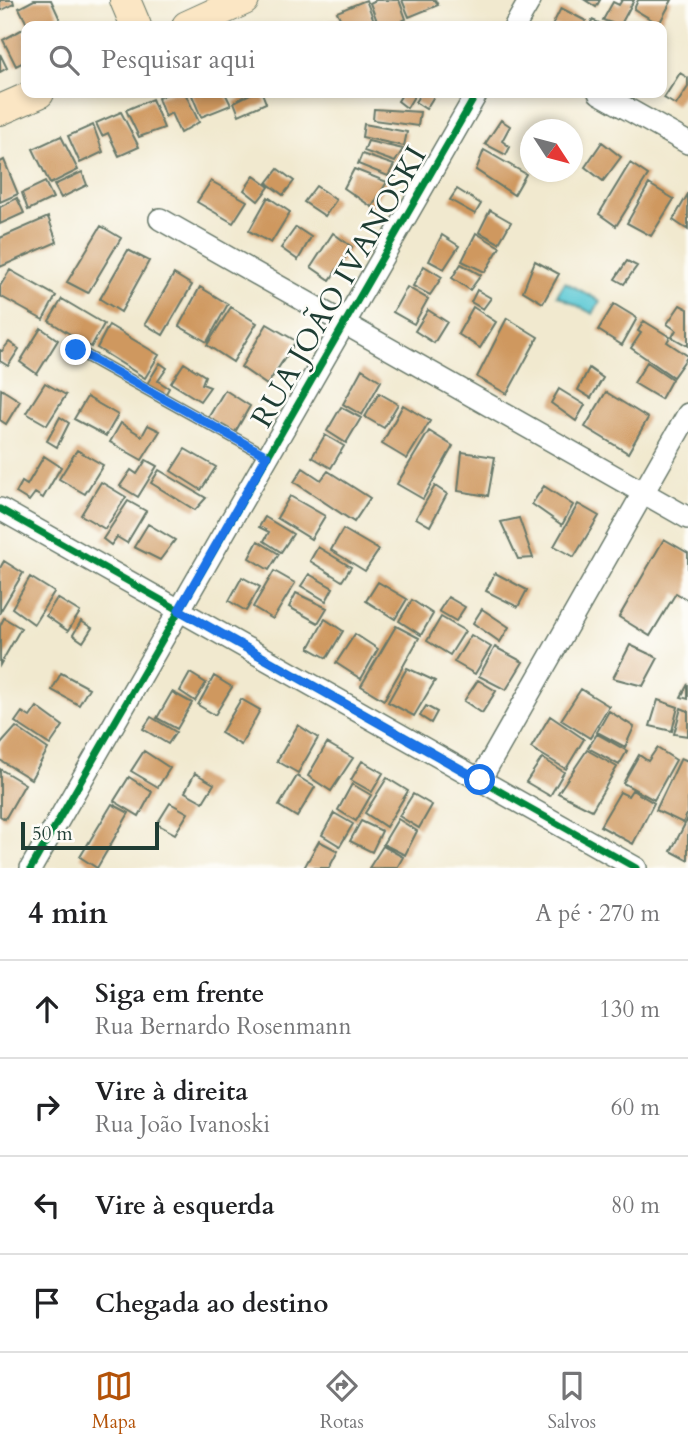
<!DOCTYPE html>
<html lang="pt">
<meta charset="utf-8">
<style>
:root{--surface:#fff;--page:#f6f6f6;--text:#202124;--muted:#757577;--line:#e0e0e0;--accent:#b45309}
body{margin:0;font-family:Cardo,serif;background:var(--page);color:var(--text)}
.compass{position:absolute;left:520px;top:119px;width:63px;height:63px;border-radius:50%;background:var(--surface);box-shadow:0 4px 10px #0003;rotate:126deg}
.scale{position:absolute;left:21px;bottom:18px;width:138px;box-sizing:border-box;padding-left:7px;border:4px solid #1f3d34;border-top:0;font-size:19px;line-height:24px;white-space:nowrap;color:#1f3d34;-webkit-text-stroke:5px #fdfcf7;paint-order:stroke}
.stop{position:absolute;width:21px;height:21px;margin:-16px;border:5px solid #1a73e8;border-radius:50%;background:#fff}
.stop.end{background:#1a73e8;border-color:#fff;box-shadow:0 2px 7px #0008}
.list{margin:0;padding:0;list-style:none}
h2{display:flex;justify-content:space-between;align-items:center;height:91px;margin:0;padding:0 28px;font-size:30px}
h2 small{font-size:23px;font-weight:400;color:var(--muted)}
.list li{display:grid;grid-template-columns:46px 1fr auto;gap:21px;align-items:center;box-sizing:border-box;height:98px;padding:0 28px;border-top:2px solid var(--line)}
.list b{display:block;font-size:26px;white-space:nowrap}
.list p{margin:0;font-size:23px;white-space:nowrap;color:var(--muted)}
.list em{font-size:23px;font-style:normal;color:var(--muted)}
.icon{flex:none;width:38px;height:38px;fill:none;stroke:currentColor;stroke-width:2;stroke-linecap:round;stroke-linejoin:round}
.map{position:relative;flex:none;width:688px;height:868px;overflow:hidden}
.search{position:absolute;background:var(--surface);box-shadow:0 4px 10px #0003;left:21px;right:21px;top:21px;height:77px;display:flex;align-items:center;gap:18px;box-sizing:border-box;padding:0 24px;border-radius:14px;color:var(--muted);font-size:26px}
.sheet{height:483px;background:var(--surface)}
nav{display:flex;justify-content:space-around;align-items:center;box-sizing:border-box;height:98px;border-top:2px solid var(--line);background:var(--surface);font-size:19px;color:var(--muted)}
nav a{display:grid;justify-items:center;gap:4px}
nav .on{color:var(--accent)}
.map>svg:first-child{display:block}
.water{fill:#5dc9d5;stroke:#3e8384;stroke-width:2}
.building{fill:#cf985f}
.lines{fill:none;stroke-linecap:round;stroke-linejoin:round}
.lane-casing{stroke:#68796a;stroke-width:13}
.street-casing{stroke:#68796a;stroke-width:24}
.secondary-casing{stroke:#68796a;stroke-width:32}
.lane{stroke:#fff;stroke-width:10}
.street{stroke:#fff;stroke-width:21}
.secondary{stroke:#fbe6c4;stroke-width:30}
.cycleway-casing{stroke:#fdfcf7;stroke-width:11}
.cycleway{stroke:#00873e;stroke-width:7}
.route{stroke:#1a73e8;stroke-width:9}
.labels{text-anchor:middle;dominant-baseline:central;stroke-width:5;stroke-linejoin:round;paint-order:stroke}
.street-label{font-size:30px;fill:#1f3d34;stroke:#fdfcf7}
</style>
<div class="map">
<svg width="688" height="868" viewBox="0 0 688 868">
<rect width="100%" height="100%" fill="#fdfcf7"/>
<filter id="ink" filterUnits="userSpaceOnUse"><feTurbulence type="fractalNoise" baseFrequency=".0143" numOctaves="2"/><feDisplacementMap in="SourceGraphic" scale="14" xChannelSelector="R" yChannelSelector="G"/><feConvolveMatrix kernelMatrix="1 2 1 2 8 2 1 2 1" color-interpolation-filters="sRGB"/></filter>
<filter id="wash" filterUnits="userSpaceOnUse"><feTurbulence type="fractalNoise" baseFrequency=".00686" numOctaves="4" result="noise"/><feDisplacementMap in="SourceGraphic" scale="28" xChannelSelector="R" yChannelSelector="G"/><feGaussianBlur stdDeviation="1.57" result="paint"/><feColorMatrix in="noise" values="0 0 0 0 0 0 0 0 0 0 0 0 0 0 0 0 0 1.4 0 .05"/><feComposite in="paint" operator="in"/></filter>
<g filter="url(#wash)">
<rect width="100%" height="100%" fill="#f1e9cf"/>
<path class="water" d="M565,282L600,301L593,314L557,295Z"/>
<g id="blocks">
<path class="building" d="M0,0H13L14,4L0,11Z
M34,0H51L63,26H28L19,8Z
M366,0L376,26H344L337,12Z
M376,0H399L406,19L392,26H379L370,3Z
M402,0H435L438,5L409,17Z
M585,0H600L596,7Z
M622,0H634L620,26L603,20L613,2L619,5Z
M638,0H672L659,24L634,9Z
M561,8L586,21L583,26H552Z
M335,19L338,26H319Z
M592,20L606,26H589Z
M23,29L26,35V61L16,66L3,40Z
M0,54L7,68L0,72Z
M680,73L688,78V87L676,105L664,98Z
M169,93H185L199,122L180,133L171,113L165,117L158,98Z
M191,93H225L231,105L201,117Z
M252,93H262L266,103L239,115L234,102Z
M403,93H416L407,108L398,101Z
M421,93H436L426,109L415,102Z
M152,99L164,128L139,137L126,110Z
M374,109L420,112L418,126L373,120Z
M121,112L139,147L119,156L108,133L102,136L96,123Z
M501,120L510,126L502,141L510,147L506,155L485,144Z
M364,124L407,132L404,146L362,137Z
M93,125L103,152L80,163L68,136Z
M61,136L78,170L50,184L33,149Z
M368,141L403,149L395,162L364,151Z
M602,142L621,157L603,181L585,167Z
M484,150L526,174L514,195L476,170Z
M362,154L394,165L388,176L358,164Z
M4,160L18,194L0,202V162Z
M630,163L648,175L616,226L599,214Z
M278,169L294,181L283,195L267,183Z
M354,169L387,182L372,207L344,188Z
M82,172L87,185L61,198L54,185Z
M254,176L269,187L258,201L244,190Z
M211,181L247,201L233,223L197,202Z
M45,182L53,198L28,210L22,193Z
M649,184L674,199L651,236L627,223Z
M316,186L336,200L325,216L304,202Z
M457,189L481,204L475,214L450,200Z
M688,194V230L673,220Z
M268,197L290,212L271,243L249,231Z
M17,198L24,213L0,224V207Z
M490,210L511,222L499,243L479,232Z
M48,217L57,242L0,267V238Z
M101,226L121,238L88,293L67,282Z
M296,227L311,237L298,260L281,248Z
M333,233L352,247L330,280L311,267Z
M476,233L500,247L485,272L462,261Z
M442,235L459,246L444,269L429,261Z
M128,250L149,261L121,312L100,299Z
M535,261L559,274L543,303L523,291Z
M627,261L637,266L624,284L615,279Z
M461,264L481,275L470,290L452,278Z
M424,266L442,277L430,295L413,286Z
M10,270L56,296L43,320L0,296V286Z
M174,274L192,285L163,335L145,324Z
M200,287L228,304L207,342L179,326Z
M407,287L428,299L414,324L393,312Z
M477,290L491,298L483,309L471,302Z
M62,299L104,324L91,347L49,321Z
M614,304L637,318L622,345L598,330Z
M680,305L688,309V346L672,337L676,330L667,324Z
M231,307L257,323L233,362L207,345Z
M473,307L496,322L480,348L458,334Z
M428,310L447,322L434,343L415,331Z
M507,318L538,337L507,394L477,377Z
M644,321L670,337L667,342L688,356L673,377L631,348L641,333L638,331Z
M267,324L296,341L267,385L241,367Z
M109,325L159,355L145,378L97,348Z
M41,328L58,340L37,374L20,362Z
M9,342L19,349L8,366L0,361V350L2,351Z
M647,362L672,379L661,399L634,383Z
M160,363L167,368L158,381L169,388L164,397L145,387Z
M184,363L205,376L202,384L210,387L200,401L171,383Z
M589,368L603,378L591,398L578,390Z
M362,369L381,381L362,415L343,404Z
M45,383L66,395L47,425L26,413Z
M1,389L20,401L6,424L0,420Z
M559,389L585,405L576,421L551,403Z
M225,390L250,406L234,434L208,418Z
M606,392L648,418L628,453L585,427Z
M379,393L398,404L384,428L365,417Z
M87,397L118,415L106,436L74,419Z
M403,405L430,421L407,459L382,444Z
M341,407L361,418L346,443L327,431Z
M60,417L69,423L57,447L47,441Z
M121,423L142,436L148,425L160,431L142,460L110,442Z
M429,431L453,446L423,499L397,484Z
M325,435L344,446L331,468L312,457Z
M185,449L216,467L201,490L171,471Z
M77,450L103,465L85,494L59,479Z
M462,452L495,457L488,496L458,491Z
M44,456L61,467L43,498L35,493L29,501L16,493L22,482L27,485Z
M146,460L157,466L138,497L120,486L131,470L137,474Z
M303,468L321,480L328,471L370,498L354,522L294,482Z
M159,470L206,498L195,510L151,483Z
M101,482L126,497L105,529L81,515Z
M435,486L447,494L430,526L416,518Z
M544,486L573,505L562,525L532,504Z
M290,496L325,516L311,539L277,518Z
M128,501L146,511L127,543L117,537L111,545L103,539Z
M578,504L599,516L574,557L554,546Z
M265,517L293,534L281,552L264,541L269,532L259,527Z
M519,518L533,558L518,559L501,522Z
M148,524L175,540L160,560L134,547Z
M343,529L379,550L365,571L331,550Z
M664,539L688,553V600L676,593L650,636L619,617Z
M258,541L279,554L269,570L249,558Z
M318,547L351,567L342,581L310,561Z
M4,561L23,573L0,612V568Z
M274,571L295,583L273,619L253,607Z
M495,573L527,590L518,607L486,591Z
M309,574L333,588L326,601L301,586Z
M30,577L54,592L34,624L12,608Z
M242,577L260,587L246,611L229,601Z
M378,582L407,599L395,619L366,601Z
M296,593L327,608L318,623L289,607Z
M448,597L465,607L456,621L439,611Z
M57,598L80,612L68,631L46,616Z
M412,600L433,614L421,635L399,621Z
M482,609L509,627L500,642L473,623Z
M441,617L465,631L450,655L427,641Z
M4,618L21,628L0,665V626Z
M325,619L343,631L327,658L309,648Z
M81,621L92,628L83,642L73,635Z
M396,626L419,638L384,700L361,686Z
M355,634L378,649L361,679L336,663Z
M471,635L491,647L475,674L454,662Z
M630,645L658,658L643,686L613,678Z
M495,647L523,662L506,690L479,676Z
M407,668L435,681L414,716L388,702Z
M61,673L89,688L79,705L52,690Z
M190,673L206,683L195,701L180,691Z
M214,676L232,687L215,715L198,705Z
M478,680L496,691L482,713L464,701Z
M688,684V699L681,697Z
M581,689L609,706L590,738L561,720Z
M172,692L192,703L177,729L157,718Z
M241,699L260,710L241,745L221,733Z
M658,700L678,707L672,731L650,726Z
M426,706L437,712L431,723L420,716Z
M37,707L63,726L50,745L15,722L22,712L30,717Z
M681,708L688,711V736L674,734Z
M609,711L634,727L625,747L597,732Z
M550,716L584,739L566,769L531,748Z
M151,717L176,732L168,744L143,729Z
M298,725L318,738L298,773L277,761Z
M16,727L48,749L31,779L0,760V745Z
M597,734L627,751L619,765L588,748Z
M327,743L353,758L331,791L308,776Z
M657,748L676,760L654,800L623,783L639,755L648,761Z
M587,750L617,767L592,810L558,793Z
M144,751L170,768L158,787L131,771Z
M542,758L564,772L550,796L526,782Z
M681,758L688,761V812L683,823L656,810Z
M362,761L383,773L372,792L351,780Z
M0,769L25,784L5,819L0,816Z
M195,773L214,784L203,802L185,792Z
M297,776L315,787L297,817L279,806Z
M129,777L152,792L139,816L114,801Z
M387,778L408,791L386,827L365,813Z
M352,784L371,795L356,821L338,810Z
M632,790L654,803L633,844L600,826L620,792L628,796Z
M413,794L432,805L419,828L399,816Z
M170,803L188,813L175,834L157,824Z
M112,804L129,813L97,868L80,857Z
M334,813L353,824L340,846L322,835Z
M688,818V860L671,851Z
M398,819L417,831L405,855L383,844Z
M361,821L382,831L372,852L350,841Z
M319,841L338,851L329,868H304Z
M383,846L403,857L397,868H369Z"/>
</g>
</g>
<g filter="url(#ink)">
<use href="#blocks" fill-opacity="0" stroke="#68796a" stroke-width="2"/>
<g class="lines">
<g class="lane-casing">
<path id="lane" d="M76,350L267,456"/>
</g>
<g class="street-casing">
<path id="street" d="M515,26L530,0
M599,93L688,143
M160,219L688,518
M0,509L636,868
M480,780L688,414
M31,868L477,93"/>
</g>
<g class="secondary-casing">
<path id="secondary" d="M125,0L136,26
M187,26L244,0
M0,110L39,93"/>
</g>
<use href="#lane" class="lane"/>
<use href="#street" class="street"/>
<use href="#secondary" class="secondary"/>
<g class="cycleway-casing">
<path id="cycleway" d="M0,509L636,868
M31,868L477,93"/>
</g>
<use href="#cycleway" class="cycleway"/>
</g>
</g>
<g class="lines" filter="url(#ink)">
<path class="route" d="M76,350L267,456L179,610L480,780"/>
</g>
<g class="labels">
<g class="street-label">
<text transform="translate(339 287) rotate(-60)">RUA JOÃO IVANOSKI</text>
</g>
</g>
</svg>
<svg class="compass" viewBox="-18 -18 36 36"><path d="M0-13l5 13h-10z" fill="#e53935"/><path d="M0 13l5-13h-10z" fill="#757577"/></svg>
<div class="scale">50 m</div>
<div class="stop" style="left:480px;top:780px"></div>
<div class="stop end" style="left:76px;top:350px"></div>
<div class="search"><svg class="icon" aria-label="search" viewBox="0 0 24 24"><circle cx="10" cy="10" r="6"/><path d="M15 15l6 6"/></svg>Pesquisar aqui</div>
</div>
<section class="sheet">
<h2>4 min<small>A pé · 270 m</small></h2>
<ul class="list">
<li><svg class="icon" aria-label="ahead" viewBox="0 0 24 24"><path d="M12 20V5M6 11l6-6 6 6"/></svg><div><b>Siga em frente</b><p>Rua Bernardo Rosenmann</p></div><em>130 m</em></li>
<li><svg class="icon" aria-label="right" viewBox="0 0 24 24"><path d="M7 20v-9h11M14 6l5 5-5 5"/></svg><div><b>Vire à direita</b><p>Rua João Ivanoski</p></div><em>60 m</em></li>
<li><svg class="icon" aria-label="left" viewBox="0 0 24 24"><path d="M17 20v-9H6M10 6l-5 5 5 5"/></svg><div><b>Vire à esquerda</b></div><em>80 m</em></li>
<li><svg class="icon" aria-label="arrive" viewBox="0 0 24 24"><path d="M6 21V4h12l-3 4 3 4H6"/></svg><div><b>Chegada ao destino</b></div></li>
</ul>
</section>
<nav>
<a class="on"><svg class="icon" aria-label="map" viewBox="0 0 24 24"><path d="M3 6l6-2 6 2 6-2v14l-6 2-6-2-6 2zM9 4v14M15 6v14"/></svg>Mapa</a>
<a><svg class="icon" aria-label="directions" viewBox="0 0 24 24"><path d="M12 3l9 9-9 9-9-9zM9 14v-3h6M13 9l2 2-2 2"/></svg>Rotas</a>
<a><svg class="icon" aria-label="saved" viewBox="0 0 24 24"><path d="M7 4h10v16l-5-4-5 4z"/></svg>Salvos</a>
</nav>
